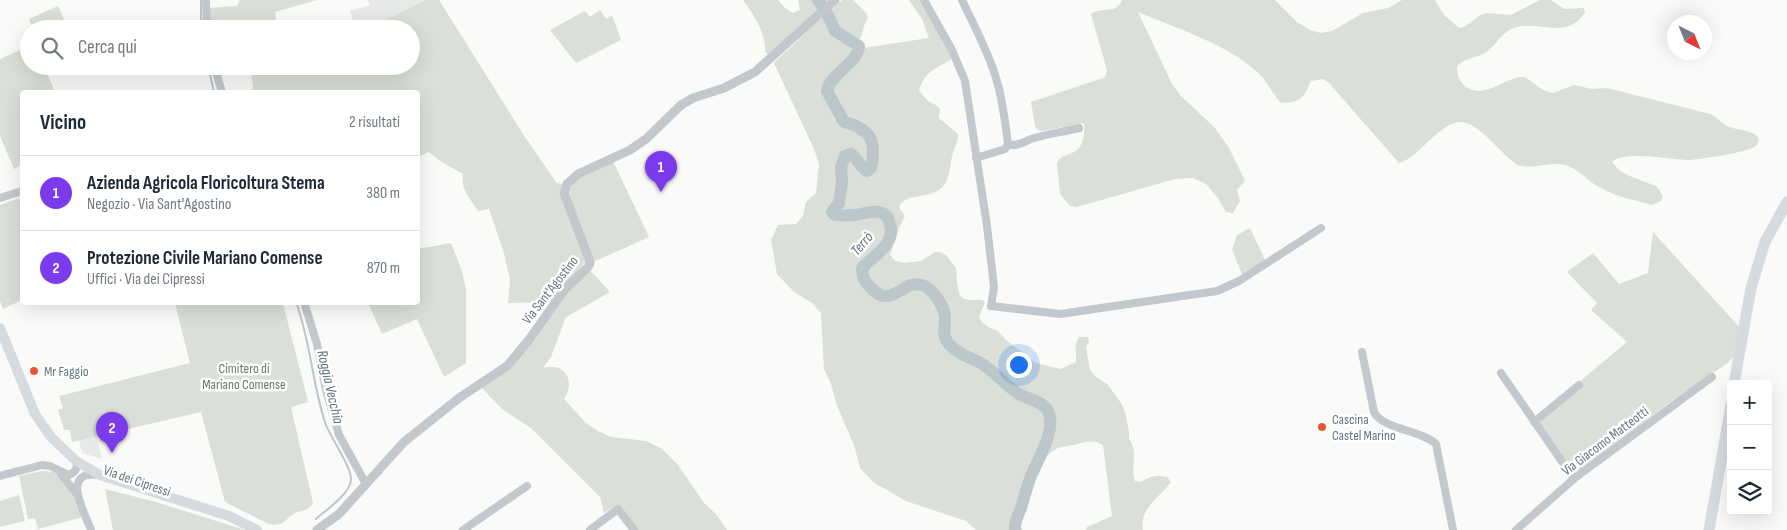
<!DOCTYPE html>
<html lang="it">
<meta charset="utf-8">
<style>
:root{--surface:#fff;--page:#f2f2f3;--text:#1f2937;--muted:#747a83;--line:#e0e1e3;--accent:#7c3aed}
body{margin:0;font-family:"Sofia Sans Condensed",sans-serif;background:var(--page);color:var(--text)}
.controls{position:absolute;right:15px;bottom:15px;display:grid;overflow:hidden;border-radius:5px;box-shadow:0 5px 20px #0002}
.controls button{width:45px;height:45px;display:grid;place-items:center;padding:0;border:0;border-bottom:1px solid var(--line);background:var(--surface);color:var(--text);font:25px sans-serif}
.compass{position:absolute;left:1667px;top:15px;width:45px;height:45px;border-radius:50%;background:var(--surface);box-shadow:0 5px 20px #0002;rotate:137deg}
.you{position:absolute;left:1018px;top:364px;width:18px;height:18px;margin:-12px;border:4px solid #fff;border-radius:50%;background:#1a73e8;box-shadow:0 0 0 8px #1a73e833}
.badge{display:grid;place-items:center;width:32px;height:32px;border-radius:50%;background:var(--accent);color:#fff;font-size:16px;font-weight:700}
.pin{position:absolute;translate:-50% -41px;filter:drop-shadow(0 1px 2px #0008)}
.pin::after{content:'';position:absolute;top:26px;width:18px;height:15px;background:inherit;clip-path:polygon(0 0,100% 0,50% 100%)}
.list{margin:0;padding:0;list-style:none}
h2{display:flex;justify-content:space-between;align-items:center;height:65px;margin:0;padding:0 20px;font-size:21px}
h2 small{font-size:16px;font-weight:400;color:var(--muted)}
.list li{display:grid;grid-template-columns:32px 1fr auto;gap:15px;align-items:center;box-sizing:border-box;height:75px;padding:0 20px;border-top:1px solid var(--line)}
.list b{display:block;font-size:19px;white-space:nowrap}
.list p{margin:0;font-size:16px;white-space:nowrap;color:var(--muted)}
.list em{font-size:16px;font-style:normal;color:var(--muted)}
.icon{flex:none;width:28px;height:28px;fill:none;stroke:currentColor;stroke-width:2;stroke-linecap:round;stroke-linejoin:round}
.map{position:relative;flex:none;width:1787px;height:530px;overflow:hidden}
.search{position:absolute;background:var(--surface);box-shadow:0 5px 20px #0002;left:20px;top:20px;width:400px;height:55px;display:flex;align-items:center;gap:12px;box-sizing:border-box;padding:0 18px;border-radius:28px;color:var(--muted);font-size:19px}
.panel{position:absolute;background:var(--surface);box-shadow:0 5px 20px #0002;left:20px;top:90px;width:400px;height:215px;border-radius:5px}
.map>svg:first-child{display:block}
.built{fill:#e8e9e9}
.green{fill:#dadfd7}
.lines{fill:none;stroke-linecap:round;stroke-linejoin:round}
.stream{stroke:#bbc7cb;stroke-width:2}
.river{stroke:#bbc7cb;stroke-width:12}
.minor{stroke:#c3c8cc;stroke-width:8}
.tertiary{stroke:#c3c8cc;stroke-width:9}
.secondary{stroke:#d6dbdf;stroke-width:10}
.primary{stroke:#d6dbdf;stroke-width:11}
.poi-dot{fill:#e4572e;stroke:#fff;stroke-width:2}
.labels{text-anchor:middle;dominant-baseline:central;stroke-width:5;stroke-linejoin:round;paint-order:stroke}
.street-label{font-size:14px;fill:#657683;stroke:#fff}
.park-label{font-size:14px;fill:#687a64;stroke:#fff}
.poi-label{font-size:14px;fill:#657683;stroke:#fff;text-anchor:start}
.water-label{font-size:15px;font-style:italic;fill:#60757c;stroke:#fff}
</style>
<div class="map">
<svg width="1787" height="530" viewBox="0 0 1787 530">
<rect width="100%" height="100%" fill="#fafaf8"/>
<path class="built" d="M368,0H425L367,29H356L350,11L370,5Z
M96,436L102,457V459L82,453L79,440Z"/>
<path class="green" d="M240,0H317L275,12L277,29H210L209,8L237,6Z
M425,0H439L523,134L556,182L563,185L585,262L551,302L508,303L510,280L504,253L489,209L478,211C471,200 460,189 463,174L440,161L429,152L418,157V92H252L253,86L250,66H411V29H367Z
M743,0H778L785,8L793,13L800,10L798,0H830L769,56L765,52C766,33 754,15 743,0Z
M842,0H853L866,13L868,18C863,24 864,33 859,40L864,48L929,38L922,19L909,0H926L952,59C936,69 925,70 919,91L929,102L936,105L940,109L939,118L958,134C959,143 953,148 952,157C950,164 950,173 947,180C937,203 906,190 899,207L905,216L899,228L890,255L895,261L905,263L921,261L935,252H940L946,255L956,268L957,283L959,293L962,298L970,300H982L985,302L979,317L982,322L988,327L998,331L1006,340L1036,363L1060,369L1076,362C1077,351 1073,348 1079,337H1088L1089,342L1086,347L1090,370L1095,376L1108,385L1121,403L1125,412L1129,432V439C1139,452 1130,467 1135,481L1141,482C1150,476 1157,475 1167,477L1171,482C1160,497 1138,510 1143,530H1086L1087,527L1112,516L1103,445C1093,439 1085,442 1074,445C1069,446 1063,446 1058,448C1034,458 1027,504 1020,527L1023,530H976L966,521L906,501L873,482L860,468L854,445L837,406L831,384L824,369L821,313L812,303L794,292L777,274L771,240L778,225L796,224L803,216L806,202L816,193L819,164L814,149L774,63L818,21Z
M1122,0H1275L1297,22L1310,30L1321,33L1332,31L1363,13L1388,8L1402,0H1435L1444,15L1459,28L1464,27L1479,16L1486,13L1511,15L1540,0H1551L1564,9L1584,8L1585,12C1568,40 1541,21 1517,27C1501,32 1499,42 1488,51C1479,58 1466,57 1457,66C1457,73 1458,79 1463,84C1479,100 1497,84 1513,79C1517,77 1521,77 1525,77L1543,90L1553,93L1574,85L1592,89L1607,88L1710,114C1717,117 1721,123 1727,126C1738,131 1751,129 1759,138C1758,142 1758,145 1754,147C1744,153 1701,159 1689,160C1671,160 1624,150 1612,162L1619,170L1627,175L1656,186L1660,191L1663,197L1661,201L1652,205C1635,200 1616,197 1601,188C1588,182 1580,169 1565,165C1548,161 1532,171 1516,164C1501,153 1489,136 1473,126C1446,108 1422,158 1399,163L1329,83L1323,79L1311,81C1303,99 1301,102 1281,103C1274,95 1269,86 1263,78C1236,47 1176,28 1138,12L1172,84L1181,96L1215,128L1229,148L1245,181L1237,190L1240,201L1233,213L1226,212L1218,198L1206,184L1193,178L1175,179L1077,207L1070,206L1060,194L1057,163C1061,155 1067,156 1074,152C1084,147 1085,132 1084,123L1042,131L1038,130L1035,126L1031,102L1103,78L1106,75L1107,70L1091,14C1102,6 1117,15 1122,0Z
M58,6L68,29H33L29,19Z
M600,10L606,19L612,15L621,40L576,63L550,30L585,11L590,17Z
M29,46V66H44L55,92H22V165L14,169L0,136V59Z
M613,161L649,237L593,262L569,193C572,175 598,168 613,161Z
M19,198L22,210V300L3,309L0,301V205Z
M1250,228L1266,262L1243,277L1232,249L1237,235Z
M1653,232L1741,329L1735,355L1729,362L1666,405L1579,471L1572,469L1536,418L1627,342L1591,310L1597,303L1567,272L1593,253L1619,284L1648,273Z
M451,243L462,271L466,290V363L444,377L417,319L382,334L368,303L418,302V249Z
M589,269L610,292L566,317L551,357L543,368C565,362 576,381 564,399L586,423L598,431L611,437L646,441L661,448L678,465L704,503L716,514L727,530H638L617,505L604,513L600,497L531,428L502,409L481,387L498,377L568,291Z
M175,303H283L308,402L291,407L313,503C308,511 303,510 295,513C284,519 285,527 269,524L225,502L201,412L72,442L70,430H64L58,410L63,408L59,396L190,363Z
M42,471L56,472L72,490L83,517L38,529L35,518L28,519L19,476Z
M105,489L156,502L245,530H113Z
M19,495L25,521L0,527V530V501Z"/>
<g class="lines">
<path class="stream" d="M201,0V29
M208,66L214,92
M296,302C311,342 312,385 326,425C331,438 352,468 351,480C350,494 326,510 316,519"/>
<path class="river" d="M818,0L828,15L835,31L859,46C858,63 830,74 827,91L844,122C871,129 877,141 871,168L867,171C860,167 858,159 851,154L845,156L841,167L842,182L839,203L832,212L835,215C842,215 848,216 855,215C863,214 869,211 878,212C884,213 888,216 889,221C898,244 874,255 862,268C862,277 865,282 871,288C892,310 902,279 922,285C933,288 945,308 945,318C945,330 941,337 951,346C960,356 973,358 984,365C995,373 1005,384 1016,392C1025,399 1042,400 1048,411C1057,429 1038,459 1031,476C1027,486 1024,498 1021,508C1018,515 1014,523 1015,530"/>
<path class="minor" d="M206,0L207,29
M924,0L952,50L965,81L987,226L994,287L991,306L1060,314L1217,291L1239,281L1321,228
M962,0C974,26 988,51 996,78C1003,100 1005,122 1008,144L1005,149L976,158
M214,66L222,92
M1008,144C1016,147 1024,142 1031,139C1046,134 1063,132 1079,128
M0,198L22,191
M304,302L317,344L326,390L339,435L366,484
M1362,352L1374,412C1382,429 1421,430 1436,444L1453,530
M1501,373L1574,479
M1534,422L1579,385
M61,474L77,494
M0,476L42,465L50,466L69,475C76,472 78,468 76,461
M91,530C84,511 60,470 99,475
M463,530L527,486
M590,530L618,509L634,530
M1516,530L1576,477L1712,377"/>
<path class="tertiary" d="M317,530L339,514L404,442L459,398L507,366L528,341L565,289L588,267L590,263L589,259L564,193L567,184L578,174L630,150L646,139L681,105L693,98L724,88L755,72L835,0"/>
<path class="secondary" d="M0,328L35,414L51,437L76,461L100,475L229,516L257,530"/>
<path class="primary" d="M1734,384L1751,288L1765,242L1787,202
M1709,530L1731,405"/>
</g>
<g class="poi-dot">
<circle cx="34" cy="371" r="5"/>
<circle cx="1322" cy="427" r="5"/>
</g>
<g class="labels">
<g class="street-label">
<text transform="translate(550 290) rotate(-52)">Via Sant'Agostino</text>
<text transform="translate(1605 441) rotate(-37)">Via Giacomo Matteotti</text>
<text transform="translate(137 481) rotate(19)">Via dei Cipressi</text>
</g>
<g class="park-label">
<text x="244" y="368">Cimitero di<tspan x="244" dy="16">Mariano Comense</tspan></text>
</g>
<g class="poi-label">
<text x="44" y="371">Mr Faggio</text>
<text x="1332" y="419">Cascina<tspan x="1332" dy="16">Castel Marino</tspan></text>
</g>
<g class="water-label">
<text transform="translate(862 244) rotate(-49)">Terrò</text>
<text transform="translate(330 387) rotate(77)">Roggia Vecchia</text>
</g>
</g>
</svg>
<div class="controls">
<button>+</button>
<button>−</button>
<button><svg class="icon" aria-label="layers" viewBox="0 0 24 24"><path d="M12 4l9 5-9 5-9-5zM3 14l9 5 9-5"/></svg></button>
</div>
<svg class="compass" viewBox="-18 -18 36 36"><path d="M0-13l5 13h-10z" fill="#e53935"/><path d="M0 13l5-13h-10z" fill="#747a83"/></svg>
<div class="you"></div>
<div class="pin badge" style="left:661px;top:192px">1</div>
<div class="pin badge" style="left:112px;top:453px">2</div>
<div class="search"><svg class="icon" aria-label="search" viewBox="0 0 24 24"><circle cx="10" cy="10" r="6"/><path d="M15 15l6 6"/></svg>Cerca qui</div>
<section class="panel">
<h2>Vicino<small>2 risultati</small></h2>
<ul class="list">
<li><span class="badge">1</span><div><b>Azienda Agricola Floricoltura Stema</b><p>Negozio · Via Sant'Agostino</p></div><em>380 m</em></li>
<li><span class="badge">2</span><div><b>Protezione Civile Mariano Comense</b><p>Uffici · Via dei Cipressi</p></div><em>870 m</em></li>
</ul>
</section>
</div>
